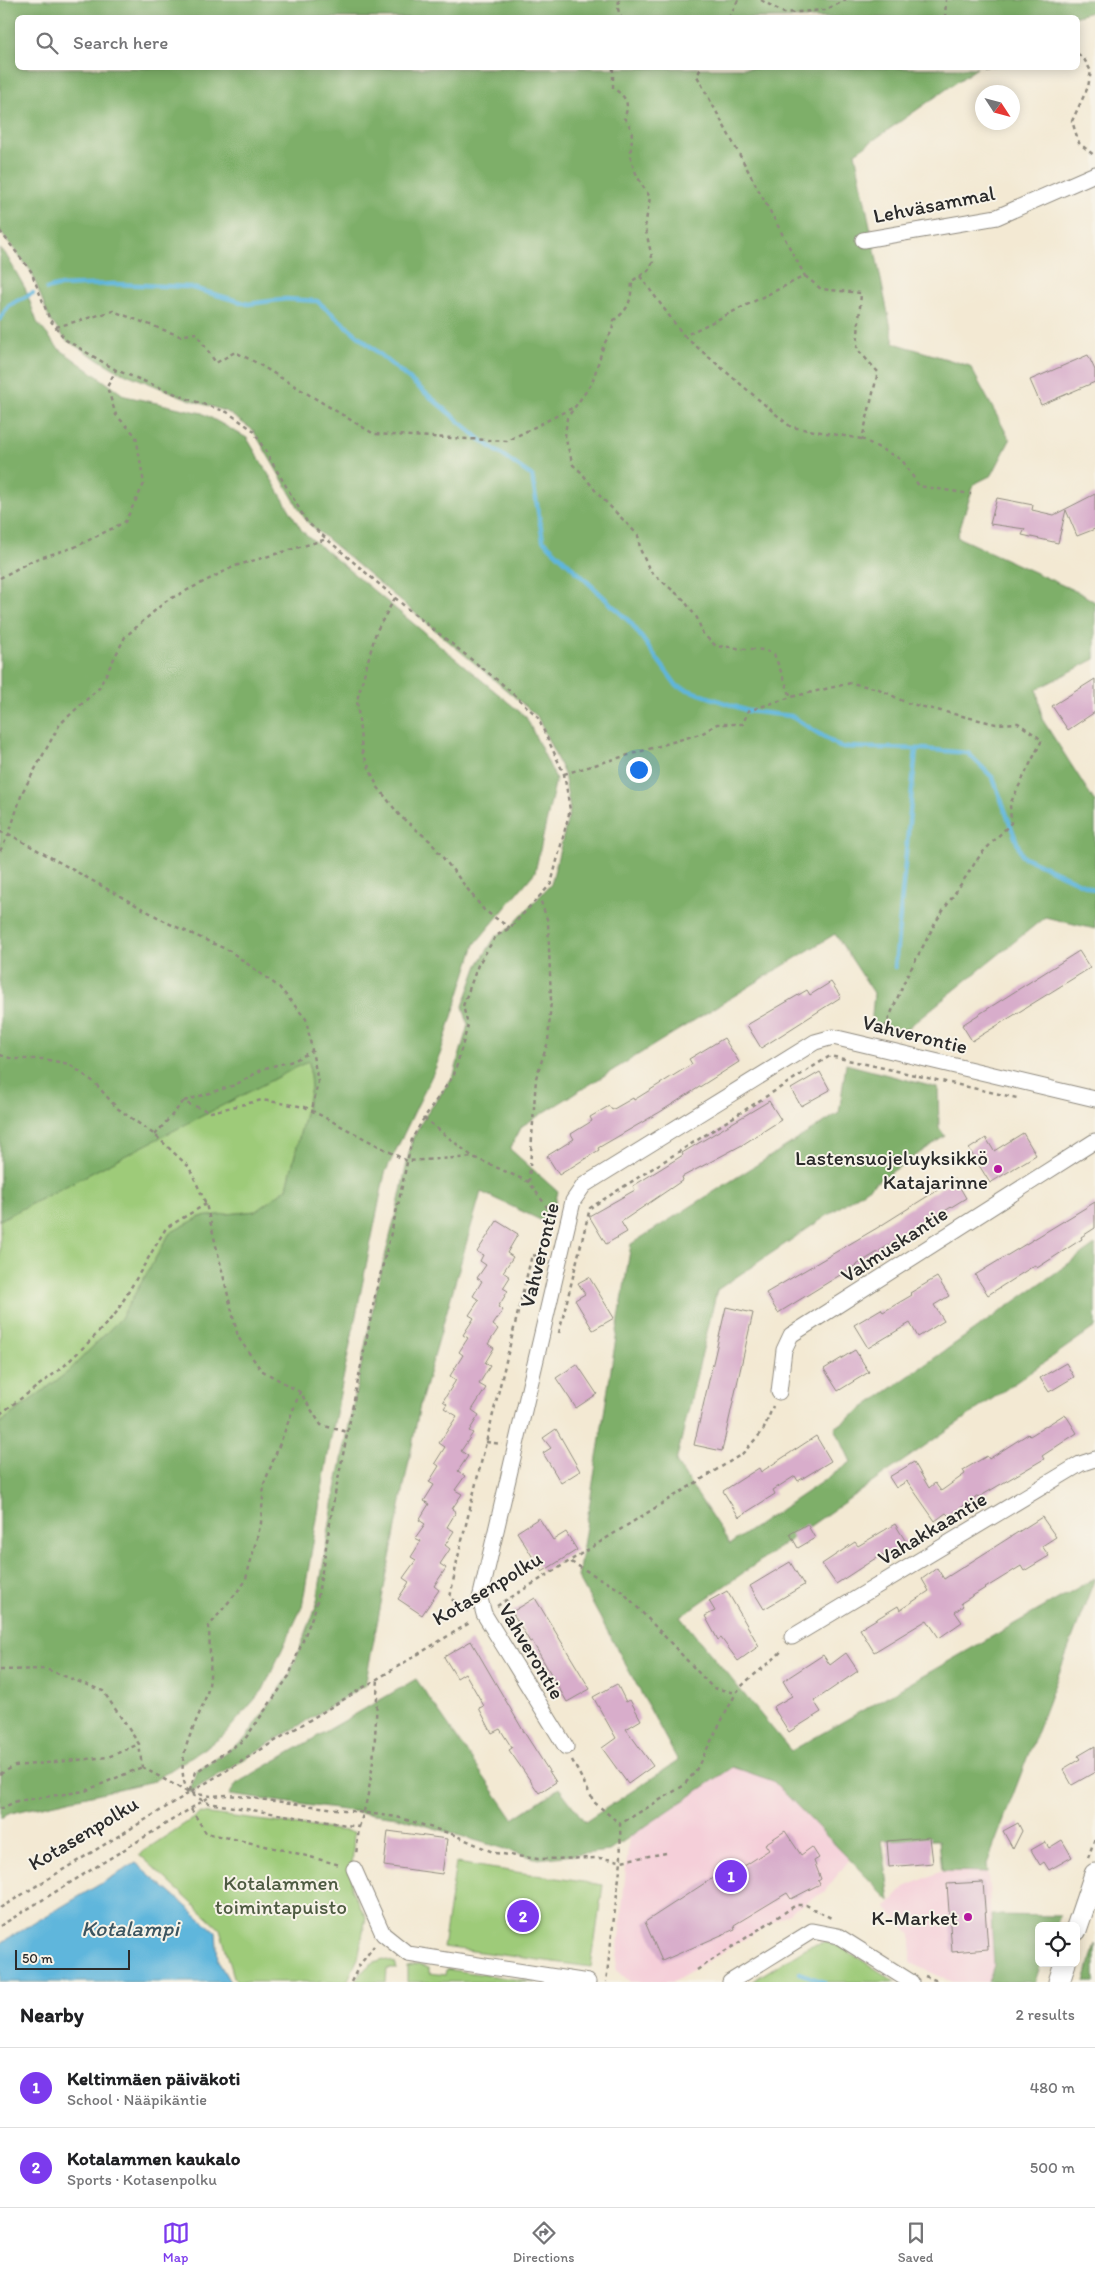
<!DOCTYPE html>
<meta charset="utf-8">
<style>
:root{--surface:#fff;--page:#f2f2f2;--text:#202124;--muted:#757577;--line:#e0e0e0;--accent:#7c3aed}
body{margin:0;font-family:Itim,sans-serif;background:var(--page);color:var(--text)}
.controls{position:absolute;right:15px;bottom:15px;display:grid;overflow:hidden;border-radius:8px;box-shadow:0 2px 12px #0003}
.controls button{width:45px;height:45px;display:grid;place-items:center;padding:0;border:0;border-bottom:1px solid var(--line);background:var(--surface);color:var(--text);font:25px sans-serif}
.compass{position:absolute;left:975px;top:85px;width:45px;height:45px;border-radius:50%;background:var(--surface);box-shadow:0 2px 12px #0003;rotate:126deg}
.scale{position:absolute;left:15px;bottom:12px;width:115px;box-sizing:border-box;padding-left:5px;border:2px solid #2b2b2b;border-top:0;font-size:14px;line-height:18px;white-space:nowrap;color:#2b2b2b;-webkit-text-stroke:4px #f7f3e8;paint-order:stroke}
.you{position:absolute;left:638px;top:769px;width:18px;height:18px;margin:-12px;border:4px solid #fff;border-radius:50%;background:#1a73e8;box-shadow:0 0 0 8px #1a73e833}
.badge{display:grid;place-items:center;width:32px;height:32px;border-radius:50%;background:var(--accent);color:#fff;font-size:16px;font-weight:700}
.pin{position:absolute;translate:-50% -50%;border:2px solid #fff;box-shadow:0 1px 5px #0006}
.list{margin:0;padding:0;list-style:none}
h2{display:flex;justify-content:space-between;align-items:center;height:65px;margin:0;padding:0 20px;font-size:21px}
h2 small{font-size:16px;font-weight:400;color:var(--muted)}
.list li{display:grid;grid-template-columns:32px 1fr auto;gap:15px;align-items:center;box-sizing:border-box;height:80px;padding:0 20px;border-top:1px solid var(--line)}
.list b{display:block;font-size:19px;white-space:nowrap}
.list p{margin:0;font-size:16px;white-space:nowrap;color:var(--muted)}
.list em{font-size:16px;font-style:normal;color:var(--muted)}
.icon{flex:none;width:28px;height:28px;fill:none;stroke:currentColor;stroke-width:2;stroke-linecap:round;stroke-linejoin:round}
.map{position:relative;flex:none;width:1095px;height:1982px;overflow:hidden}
.search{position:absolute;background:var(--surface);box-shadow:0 2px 12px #0003;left:15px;right:15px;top:15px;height:55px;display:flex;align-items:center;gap:12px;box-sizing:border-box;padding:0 18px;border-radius:8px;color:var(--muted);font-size:19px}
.sheet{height:225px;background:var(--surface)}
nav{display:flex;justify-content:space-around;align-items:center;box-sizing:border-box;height:70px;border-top:1px solid var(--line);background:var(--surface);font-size:14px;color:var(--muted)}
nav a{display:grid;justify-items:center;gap:2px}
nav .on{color:var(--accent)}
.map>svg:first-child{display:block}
.built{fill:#f5cfd9}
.green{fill:#9ecb79;stroke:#647b52}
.forest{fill:#7eaf69;stroke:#546d4a}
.water{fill:#5fb6dc;stroke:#457084}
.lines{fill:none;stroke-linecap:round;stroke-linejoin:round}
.stream{stroke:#5fb6dc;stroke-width:4.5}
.building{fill:#d8adcb}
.street-casing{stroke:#8f8a7f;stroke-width:17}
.secondary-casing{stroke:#8f8a7f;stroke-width:23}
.path{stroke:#8f8a7f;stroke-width:2.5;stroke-dasharray:4 4;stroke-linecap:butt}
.street{stroke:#fff;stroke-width:15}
.secondary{stroke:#fff;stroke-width:21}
.poi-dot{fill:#b5179e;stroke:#f7f3e8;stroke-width:2}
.labels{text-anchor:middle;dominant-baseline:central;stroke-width:4;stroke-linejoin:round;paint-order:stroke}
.street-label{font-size:21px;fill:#2b2b2b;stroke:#f7f3e8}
.poi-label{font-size:21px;fill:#2b2b2b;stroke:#f7f3e8;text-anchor:end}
.park-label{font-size:21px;fill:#4e5b42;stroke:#f7f3e8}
.water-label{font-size:22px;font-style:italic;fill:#3b5560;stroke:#f7f3e8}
</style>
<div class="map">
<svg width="1095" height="1982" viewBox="0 0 1095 1982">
<rect width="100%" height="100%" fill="#f7f3e8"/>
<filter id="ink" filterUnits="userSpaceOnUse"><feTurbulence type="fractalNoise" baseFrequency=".02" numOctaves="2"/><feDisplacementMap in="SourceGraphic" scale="10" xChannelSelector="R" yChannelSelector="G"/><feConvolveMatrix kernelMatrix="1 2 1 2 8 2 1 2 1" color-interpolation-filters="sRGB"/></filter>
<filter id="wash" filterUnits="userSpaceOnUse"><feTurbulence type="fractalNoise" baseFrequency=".0096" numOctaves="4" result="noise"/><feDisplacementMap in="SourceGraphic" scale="20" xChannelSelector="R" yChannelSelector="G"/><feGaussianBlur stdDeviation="1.12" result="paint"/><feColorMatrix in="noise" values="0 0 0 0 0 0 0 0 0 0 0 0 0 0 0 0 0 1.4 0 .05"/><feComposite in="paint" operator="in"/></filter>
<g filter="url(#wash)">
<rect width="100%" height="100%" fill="#f3e9d3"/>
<path class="built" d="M733,1767L773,1781L850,1859L824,1892L672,1982H630L616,1969L629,1837Z
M942,1871L988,1872L994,1965L988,1982H952L911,1963V1935L886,1907L905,1887Z"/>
<path class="green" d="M309,1060L311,1088L287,1188L256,1211L200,1217L170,1233L121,1318L68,1372L0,1423V1220Z
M201,1813L354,1832L351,1889L366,1917L358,1958L347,1982H238L234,1977L220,1929L139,1854Z
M456,1863L603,1885L591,1967L443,1947Z
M825,1942L843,1948L896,1982H751L809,1946Z
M384,1959L395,1963L397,1969H387L386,1982H356C363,1969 370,1962 384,1959Z
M418,1965L429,1968V1973L445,1975L446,1969L535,1982H407V1967Z"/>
<path class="forest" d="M0,0H1095V11L1070,18H18V68H977L855,153L894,343L970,366L1010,440L992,475L974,484L957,537L1082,594L1095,602V659L1037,689L1042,719L1095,802V929L1045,917L899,1035L871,1027L874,993L835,934L522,1126L510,1149L558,1192L549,1224L481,1192L420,1405L365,1685L189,1793L196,1772L245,1739L289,1676L316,1607L334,1499L376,1292L398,1205L412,1139L424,1118L454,1075L468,1025L463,1006L478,965L496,936L510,928L551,884L570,810L564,774L537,716L307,522L253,430L227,412L191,400L116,370L66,340L50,320L31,271L0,231Z
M0,249L5,253L25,288L37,322L58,348L125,396L202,413L247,438L302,531L526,717L556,779L535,872L475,944L436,1067L385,1173L330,1443L302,1607L263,1690L223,1736L154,1781L11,1813L0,1818V1423L68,1372L121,1318L170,1233L200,1217L256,1211L287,1188L311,1088L309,1061L0,1220Z
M846,1064L938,1088L939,1128L945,1136L717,1290L676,1462L730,1544L851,1462L835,1428L1095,1245V1327L680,1617L791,1751L1095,1578L987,1864L988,1872L942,1871L939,1840H882L890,1901L773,1781L733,1767L609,1851L538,1859L397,1817L229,1795L237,1783L416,1679L513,1819L559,1788L585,1822L678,1761L578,1577L631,1244L839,1113Z
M991,1915L1060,1916L1056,1926H1039V1963H1041L1035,1982H988L994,1965Z
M1095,1944V1982H1085Z"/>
<path class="water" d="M136,1863L216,1932L218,1961L230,1982H0V1943Z"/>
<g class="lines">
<path class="stream" d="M47,289L57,286L113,284L189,287L248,304L286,299L317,301L481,440L532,476L543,540L631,623L677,686L748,711L791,716L840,747L923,749L968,753L993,778L1022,856L1095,890
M0,319L9,305L33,293
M895,967L916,749
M799,1973L824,1982"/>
</g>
<g id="blocks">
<path class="building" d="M1088,355L1095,370V382L1041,405L1030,380Z
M1095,494V529L1077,536L1066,510L1058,543L1022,535L1025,529L990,524L997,498L1033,505L1032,510L1054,515Z
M1095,679V712L1068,730L1052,706Z
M1079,951L1090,968L972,1041L962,1025Z
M831,982L841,997L761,1048L747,1025L807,990L810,995Z
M724,1038L739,1062L660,1112L598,1148L599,1150L559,1175L547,1156L574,1139L571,1134L592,1121L590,1117L609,1106L612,1110L633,1098L634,1100L692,1064L689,1059Z
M820,1072L830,1090L801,1106L791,1089Z
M769,1101L781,1120L742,1145L682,1177L683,1180L621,1222L627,1232L606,1244L589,1216L635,1190L633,1186L683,1155L682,1153Z
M1023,1133L1036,1155L990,1183L969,1149L986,1138L994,1151Z
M955,1179L966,1198L778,1313L766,1293L877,1228Z
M1095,1202V1228L1081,1237L1082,1239L1037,1268L1035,1265L988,1295L975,1275Z
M497,1221L518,1234L507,1253L513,1257L503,1272L510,1277L503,1288L508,1291L498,1307L503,1310L493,1325L498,1329L488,1344L494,1348L485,1363L490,1366L479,1384L486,1388L472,1410L479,1415L469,1431L473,1433L461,1451L468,1456L458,1471L465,1476L455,1490L462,1494L452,1509L456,1512L447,1527L454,1531L445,1545L450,1549L440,1564L446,1568L434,1586L439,1590L422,1615L398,1599L409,1582L403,1578L416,1560L411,1557L421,1541L415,1538L425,1524L419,1520L429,1504L424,1501L434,1485L429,1482L439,1466L435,1463L445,1447L439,1443L457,1416L444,1408L447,1404L443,1401L456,1380L450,1376L463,1355L459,1352L468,1338L463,1335L474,1318L469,1315L479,1300L473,1296L482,1281L477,1278L486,1265L480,1261L483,1255L477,1252Z
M589,1277L614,1318L593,1330L575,1300L585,1294L578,1283Z
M937,1277L949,1296L934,1305L944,1321L918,1337L910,1323L868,1348L854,1325L881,1309L883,1312L912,1295L910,1293Z
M726,1307L753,1313L722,1451L694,1445Z
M855,1350L869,1372L838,1391L824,1369Z
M1066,1363L1074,1377L1049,1392L1040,1378Z
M577,1364L597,1394L576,1408L556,1378Z
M1065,1414L1077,1433L1042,1456L1044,1459L979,1497L978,1496L949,1516L946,1513L935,1521L907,1481L896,1488L889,1477L914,1462L929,1488L935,1483L941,1491L965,1474L963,1470L987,1456L989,1459L1028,1434L1030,1436Z
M556,1429L580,1471L561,1483L543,1453L551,1448L543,1438Z
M816,1436L831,1461L798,1481L795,1476L773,1490L775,1494L739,1517L723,1491L759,1468L761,1472Z
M1042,1517L1056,1537L1042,1546L1049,1556L1024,1571L1021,1566L961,1603L963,1606L955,1612L962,1622L939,1638L927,1620L874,1652L860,1629L898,1606L900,1610L929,1591L922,1579L937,1568L944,1579Z
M539,1518L553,1540L566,1532L577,1550L542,1572L517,1532Z
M807,1524L815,1538L798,1548L790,1534Z
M895,1524L908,1545L885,1559L882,1554L836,1584L822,1564L855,1542L858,1546Z
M790,1562L804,1585L764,1609L750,1586Z
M727,1591L759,1646L738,1661L721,1638L718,1640L705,1616L715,1611L709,1601Z
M535,1598L590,1689L567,1702L532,1641L530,1642L512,1612Z
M471,1641L524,1732L556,1782L539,1793L509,1750L512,1748L500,1729L492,1733L479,1708L484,1706L465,1673L457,1678L444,1657Z
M846,1653L858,1671L814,1701L821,1712L789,1732L773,1707L792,1696L783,1681L823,1655L830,1665Z
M617,1684L626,1702L630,1700L641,1720L626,1729L653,1766L628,1784L602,1748L616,1738L593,1697Z
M1095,1746V1772L1072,1785L1063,1769L1080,1759L1078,1756Z
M1018,1823L1022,1831L1013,1849L1003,1831Z
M388,1831L447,1839L442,1874L384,1866Z
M785,1831L801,1855L812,1847L819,1858L814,1861L821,1879L818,1881L820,1884L791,1899L787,1893L734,1925L735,1929L662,1961L645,1922L731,1866L735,1872L769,1850L765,1844Z
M930,1837L933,1863L889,1867L887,1841Z
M1062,1840L1072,1857L1049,1870L1044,1862L1040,1865L1031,1850L1045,1842L1049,1848Z
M983,1882L988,1949L952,1952L947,1884Z"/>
</g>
</g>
<g filter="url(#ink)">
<use href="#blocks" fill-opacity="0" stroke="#8f8a7f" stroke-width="1"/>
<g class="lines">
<g class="street-casing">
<path id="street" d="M863,240L997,217L1095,174
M779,1392L784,1350L791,1335L1095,1141
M792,1637L1080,1464L1095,1459
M566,1747L484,1614L480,1599L573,1201L584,1185L815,1042L833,1037L1095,1099
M354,1869L383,1934L408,1954L588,1982
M730,1982L812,1931L838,1936L911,1982"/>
</g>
<g class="secondary-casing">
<path id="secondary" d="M1076,1930L1095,1874
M1059,1982L1065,1963"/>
</g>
<path class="path" d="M619,0L618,9L621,18
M761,0L784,13L825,10L846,0
M729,18L738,0
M945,18L946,0
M1078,54L1084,59L1091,71L1088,87L1072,121L1079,143L1095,156
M613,68V88C625,96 631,103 624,118C639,134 627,146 632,162C635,174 643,187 650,197L645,227L653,262L648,271L632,281C631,300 630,309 614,320L612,331L604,344L592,383L567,418L565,437L573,465L581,472L598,494L638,535L640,549L650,571L683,599L697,618L703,634L717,647C727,645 736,649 746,649C757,649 763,649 774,654L791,697
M979,68L986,71L999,68
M0,231L31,271L50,320L66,340L116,370L191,400L227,412L253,430L307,522L408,609L501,683L537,716L564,774L567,791L570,810L551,884L510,928L496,936L478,965L463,1006L468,1025L454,1075L424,1118L412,1139L398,1205L376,1292L334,1499L316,1607L289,1676L245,1739L196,1772L189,1793
M640,276L684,336L805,276L697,76L701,68
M805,276L821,289L861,293L857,349L878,372L862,439L902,460L919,486L971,494
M56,327L113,311L180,336L196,333L216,363L235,352L255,362L374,434L507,441L574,407
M684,336L791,427L862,439
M0,578L33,560L75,547L125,522L144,484L136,436L116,415L107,387L116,370
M395,598L376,632L357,700L362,751L377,786L400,816L430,841L484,910L510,928
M564,774L703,733L717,724H743L748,711L791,697L851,683L879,689L907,703L996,724L1018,723L1042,740L1010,804L1011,823L981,854L937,920L905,980L882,1035
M0,832L9,834L32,847L170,924L230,951L279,987L306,1019L318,1082L312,1110
M0,851L9,834L22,793L60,724L99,688L125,637L166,601L235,566L327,539
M0,1055L13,1059H43L69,1064L94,1082L117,1108L155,1135L189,1167L206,1204L238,1337L261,1370L300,1392L321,1425L347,1432
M184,1101L235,1085L265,1068L293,1061L312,1051
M424,1118L473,1157L529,1182L552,1214H554
M155,1135L183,1102L211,1112L262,1100L305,1107L407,1161L473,1157
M529,1182L536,1078L548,1042L551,1000L548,922L539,896
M559,1333L590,1208L830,1056L1017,1098
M0,1414L62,1368L94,1337L116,1313L166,1228L206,1204
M486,1442L502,1444
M571,1562L622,1591L713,1688L736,1693C749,1675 770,1666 783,1649
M497,1606L742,1454L763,1431L773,1406
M468,1611L450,1598L457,1561L532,1255L545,1257
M0,1670L46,1669L103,1691L139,1744L142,1767
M572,1760L594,1802L620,1824
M142,1767L189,1793L211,1796L229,1795L397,1817L452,1834L495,1853L538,1859L599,1858L621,1861L606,1982
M0,1774L15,1766L108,1757L139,1744
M188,1792C170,1755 202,1720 209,1685C212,1668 209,1643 209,1626L245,1582L261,1523L264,1484L300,1392
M192,1795L208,1803L359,1827L356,1855
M0,1809L17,1801L85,1791L142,1767
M191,1809L206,1833L288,1851L340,1865
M359,1827C376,1778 375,1728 378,1678
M666,1853L621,1861L620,1824L683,1786L695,1772L736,1693
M1088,1858L1095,1838
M0,1908L471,1622
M0,1926L211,1796
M697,1970L796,1905H806L831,1918
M925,1976L940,1982
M351,1982L359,1966L374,1946"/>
<use href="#street" class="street"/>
<use href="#secondary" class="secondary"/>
</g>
</g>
<g class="poi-dot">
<circle cx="998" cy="1169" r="5"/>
<circle cx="968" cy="1917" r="5"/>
</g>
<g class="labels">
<g class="street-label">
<text transform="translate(934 204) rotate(-11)">Lehväsammal</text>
<text transform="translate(915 1034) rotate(14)">Vahverontie</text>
<text transform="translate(894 1244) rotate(-33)">Valmuskantie</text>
<text transform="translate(539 1255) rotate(-76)">Vahverontie</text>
<text transform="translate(932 1528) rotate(-31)">Vahakkaantie</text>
<text transform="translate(487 1588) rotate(-31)">Kotasenpolku</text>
<text transform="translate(532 1651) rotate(59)">Vahverontie</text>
<text transform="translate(83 1833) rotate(-31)">Kotasenpolku</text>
</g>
<g class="poi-label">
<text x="988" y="1157">Lastensuojeluyksikkö<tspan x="988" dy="24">Katajarinne</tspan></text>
<text x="958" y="1917">K-Market</text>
</g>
<g class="park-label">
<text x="281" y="1882">Kotalammen<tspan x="281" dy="24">toimintapuisto</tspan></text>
</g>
<g class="water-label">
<text x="130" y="1928">Kotalampi</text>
</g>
</g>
</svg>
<div class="controls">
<button><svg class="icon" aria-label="locate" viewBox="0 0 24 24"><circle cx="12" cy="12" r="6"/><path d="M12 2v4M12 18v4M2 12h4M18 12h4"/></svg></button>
</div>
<svg class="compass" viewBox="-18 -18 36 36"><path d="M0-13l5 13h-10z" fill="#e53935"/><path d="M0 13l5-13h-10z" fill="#757577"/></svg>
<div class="scale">50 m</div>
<div class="you"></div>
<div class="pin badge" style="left:731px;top:1876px">1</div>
<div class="pin badge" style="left:523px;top:1916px">2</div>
<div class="search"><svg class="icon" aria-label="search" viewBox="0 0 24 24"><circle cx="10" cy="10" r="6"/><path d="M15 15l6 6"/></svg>Search here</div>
</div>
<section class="sheet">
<h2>Nearby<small>2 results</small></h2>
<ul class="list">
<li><span class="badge">1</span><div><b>Keltinmäen päiväkoti</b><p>School · Nääpikäntie</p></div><em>480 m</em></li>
<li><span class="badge">2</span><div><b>Kotalammen kaukalo</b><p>Sports · Kotasenpolku</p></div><em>500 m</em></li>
</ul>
</section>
<nav>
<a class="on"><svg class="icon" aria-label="map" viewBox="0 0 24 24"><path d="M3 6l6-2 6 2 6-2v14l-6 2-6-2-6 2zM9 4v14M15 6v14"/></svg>Map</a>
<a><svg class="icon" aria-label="directions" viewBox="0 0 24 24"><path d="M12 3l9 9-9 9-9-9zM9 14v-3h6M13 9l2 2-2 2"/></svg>Directions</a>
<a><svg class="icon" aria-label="saved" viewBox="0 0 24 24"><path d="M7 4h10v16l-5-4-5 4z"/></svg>Saved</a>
</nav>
